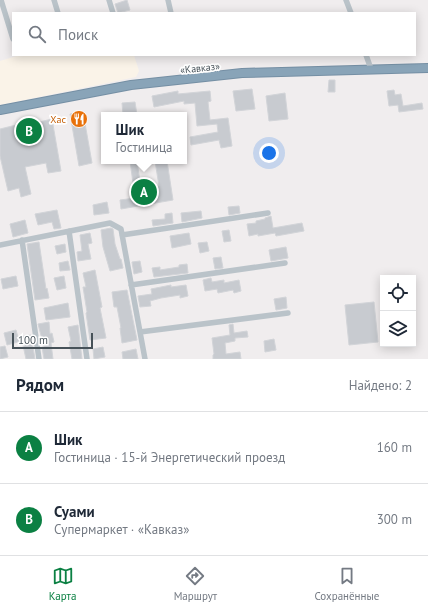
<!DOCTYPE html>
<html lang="ru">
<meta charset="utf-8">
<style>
:root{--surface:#fff;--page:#f2f2f3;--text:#1f2937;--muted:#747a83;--line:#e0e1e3;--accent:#0b8043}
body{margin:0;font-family:"PT Sans",sans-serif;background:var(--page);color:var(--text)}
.controls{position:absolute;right:12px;bottom:12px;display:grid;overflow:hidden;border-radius:0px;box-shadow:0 2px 10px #0003}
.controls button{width:36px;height:36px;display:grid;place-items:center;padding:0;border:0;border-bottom:1px solid var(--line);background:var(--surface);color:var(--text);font:20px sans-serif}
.scale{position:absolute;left:12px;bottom:10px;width:81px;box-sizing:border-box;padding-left:4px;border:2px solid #475259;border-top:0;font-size:11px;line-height:14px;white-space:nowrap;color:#475259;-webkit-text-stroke:3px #fff;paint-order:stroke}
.you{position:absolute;left:269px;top:153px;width:14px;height:14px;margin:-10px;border:3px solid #fff;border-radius:50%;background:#1a73e8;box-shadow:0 0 0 6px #1a73e833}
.badge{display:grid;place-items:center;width:26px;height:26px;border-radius:50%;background:var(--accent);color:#fff;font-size:13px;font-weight:700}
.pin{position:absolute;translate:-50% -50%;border:2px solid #fff;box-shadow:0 1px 4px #0006}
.popup{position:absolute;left:101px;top:112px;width:86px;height:52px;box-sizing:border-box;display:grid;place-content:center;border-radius:0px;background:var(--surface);filter:drop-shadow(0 1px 3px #0005);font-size:13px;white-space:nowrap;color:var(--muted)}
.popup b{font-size:15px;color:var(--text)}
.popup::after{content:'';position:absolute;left:50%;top:100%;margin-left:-8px;border:8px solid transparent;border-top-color:var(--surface)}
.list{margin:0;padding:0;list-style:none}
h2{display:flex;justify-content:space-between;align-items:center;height:52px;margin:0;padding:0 16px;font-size:17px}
h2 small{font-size:13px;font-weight:400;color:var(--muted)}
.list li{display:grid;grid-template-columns:26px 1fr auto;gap:12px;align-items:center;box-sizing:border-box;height:72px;padding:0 16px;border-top:1px solid var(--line)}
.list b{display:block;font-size:15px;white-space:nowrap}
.list p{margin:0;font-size:13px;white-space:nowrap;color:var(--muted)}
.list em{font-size:13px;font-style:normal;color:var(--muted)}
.icon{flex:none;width:22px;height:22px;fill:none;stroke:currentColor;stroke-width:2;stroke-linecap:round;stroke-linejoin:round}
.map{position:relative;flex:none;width:428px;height:359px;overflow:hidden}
.search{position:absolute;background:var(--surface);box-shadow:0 2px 10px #0003;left:12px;right:12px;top:12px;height:44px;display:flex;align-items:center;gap:10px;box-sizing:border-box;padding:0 14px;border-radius:0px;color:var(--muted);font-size:15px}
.sheet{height:196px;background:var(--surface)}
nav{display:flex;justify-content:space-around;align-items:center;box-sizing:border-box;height:56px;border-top:1px solid var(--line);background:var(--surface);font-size:11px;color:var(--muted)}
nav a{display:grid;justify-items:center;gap:2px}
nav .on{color:var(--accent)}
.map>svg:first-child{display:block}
.commercial{fill:#faf3e8}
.building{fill:#c8cbd0;stroke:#d2d4d8}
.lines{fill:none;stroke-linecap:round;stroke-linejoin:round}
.highway-casing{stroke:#758fa4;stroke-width:10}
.minor{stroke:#bac3c9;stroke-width:5.5}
.highway{stroke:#89a4b8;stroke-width:8}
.labels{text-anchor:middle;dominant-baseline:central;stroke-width:3.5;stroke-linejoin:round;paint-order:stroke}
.street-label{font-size:10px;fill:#475259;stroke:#fff}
.food-label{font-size:10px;fill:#c56008;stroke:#fff;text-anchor:end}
</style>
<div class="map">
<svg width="428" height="359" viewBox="0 0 428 359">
<rect width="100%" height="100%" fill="#f0edee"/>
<path class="commercial" d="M20,55H134L139,71L136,77L0,105V61Z"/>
<path class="building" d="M127,0L130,10L118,13L115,4Z
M329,80H335V92H328Z
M252,89L255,109L236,111L233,91Z
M394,90L395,95L401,94L403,106L422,103L423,109L399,112L398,105L389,106L387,91Z
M178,91V94L210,91L211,101L208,102L210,120L228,118L232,146L221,148L219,140L191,145L190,137L218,132L217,124L197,126L195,103L184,104V101L154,107L152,96Z
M285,93L288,119L269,121L266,96Z
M135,102L137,115H123L122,103Z
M83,112L92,163L79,166L70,114Z
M52,119L61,171L48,173L46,163L25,167L31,194L21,197L19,188L8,191L0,156V129L16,125V129L40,125L39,122Z
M130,161H137L141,189L159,186L155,161H167L173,200L121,209L120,200L135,198Z
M107,202L109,213L94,215L93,205Z
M239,206L240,213L229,215L228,207Z
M57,210L61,228L54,229L52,222L38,225L35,214Z
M201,211L202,218L182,222L181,213Z
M172,213L173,223L153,226L152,220L165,219V214Z
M271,216L273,228L302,223L304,231L276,236L275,233L258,236V234L249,236L247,224L256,223V221L265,219V218Z
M25,220L28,233L13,237L10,224Z
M111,228L113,229L115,244L120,259H121L123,268L110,271L103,247L101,230Z
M229,230L231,241L224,242L222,231Z
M90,233L92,243L88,244L91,259L78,261L77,252L82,251L80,235Z
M189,233L191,244L172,248L170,236Z
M39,242L46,289L47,288L49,298L35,300L27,244Z
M207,242L209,251L200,253L198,243Z
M65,244L66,252L57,254L55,246Z
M286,247L288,258L271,261L269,250Z
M221,257L223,268L215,269L213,258Z
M68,261L70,270L60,271L59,263Z
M140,261L142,272L134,274L132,262Z
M187,264L188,273L154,277L152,268L160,267V270L179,267V265Z
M95,270L102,307L100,308L106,338L90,340L86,313L87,312L83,287H86L83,273Z
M16,276L18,286L3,289L1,279Z
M64,276L66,288L57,290L54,278Z
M211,278L212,282L224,280V283L239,280L241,291L234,293L233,290L218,293L217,289L205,291L203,280Z
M171,285V287L186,285L188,296L180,298V295L161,298L150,301L151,306L140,307L138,296L152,294L151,289Z
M127,290L137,340L122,343L120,328H121L117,307H114L112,292Z
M286,297L287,308L276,310L274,299Z
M374,302L378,342L349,345L345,305Z
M68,303L70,317L46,320L44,308Z
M49,322L50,334L52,333L54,342L51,343L53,359H44L42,347H44L38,324Z
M233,324L234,333L247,331L248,337L235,338V341L225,343L226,354L240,352L241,359H213V355L214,354L212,338L230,335L229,325Z
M78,325L82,359H72L69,342L71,341L68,327Z
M16,330L18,337L31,335L35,359H26L22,341L7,345L4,333Z
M274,339L276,350L265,352L264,341Z
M5,346L8,357L0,359V347Z
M103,347L105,357L94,359L93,349Z
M136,349L138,359H123L122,352Z"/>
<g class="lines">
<g class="highway-casing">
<path id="highway" d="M0,110L131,85L242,73L428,68"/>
</g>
<path class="minor" d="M1,0L13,39
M54,0L58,13
M109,0L113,13
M168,0L171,13
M346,0L351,13
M366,55L371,69
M69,231L87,359
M122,235L268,213
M22,240L39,359
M0,245L110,223L121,229L145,359
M131,285L285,263
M140,332L288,313"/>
<use href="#highway" class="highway"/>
</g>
<defs>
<g id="restaurant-disc" transform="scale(0.9)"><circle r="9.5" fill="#e8710a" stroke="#fff"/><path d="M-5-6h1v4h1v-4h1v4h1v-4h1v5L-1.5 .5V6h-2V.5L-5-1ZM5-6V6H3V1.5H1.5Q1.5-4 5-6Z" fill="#fff"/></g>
</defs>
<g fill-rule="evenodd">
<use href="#restaurant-disc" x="79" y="119"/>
</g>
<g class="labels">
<g class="street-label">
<text transform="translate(200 68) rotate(-6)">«Кавказ»</text>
</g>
<g class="food-label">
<text x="66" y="119">Хас</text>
</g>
</g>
</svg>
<div class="controls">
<button><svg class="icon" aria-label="locate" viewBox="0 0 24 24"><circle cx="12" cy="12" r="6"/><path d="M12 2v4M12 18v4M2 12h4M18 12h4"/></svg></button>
<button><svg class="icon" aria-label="layers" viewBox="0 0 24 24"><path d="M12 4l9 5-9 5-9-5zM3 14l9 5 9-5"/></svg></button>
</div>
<div class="scale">100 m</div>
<div class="you"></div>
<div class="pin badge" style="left:144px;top:192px">A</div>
<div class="popup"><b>Шик</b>Гостиница</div>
<div class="pin badge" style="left:29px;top:131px">B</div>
<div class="search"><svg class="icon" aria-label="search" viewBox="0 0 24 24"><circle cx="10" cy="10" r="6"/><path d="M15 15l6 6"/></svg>Поиск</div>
</div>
<section class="sheet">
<h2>Рядом<small>Найдено: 2</small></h2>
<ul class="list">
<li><span class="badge">A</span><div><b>Шик</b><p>Гостиница · 15-й Энергетический проезд</p></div><em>160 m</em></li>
<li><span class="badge">B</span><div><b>Суами</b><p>Супермаркет · «Кавказ»</p></div><em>300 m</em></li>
</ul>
</section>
<nav>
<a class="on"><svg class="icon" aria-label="map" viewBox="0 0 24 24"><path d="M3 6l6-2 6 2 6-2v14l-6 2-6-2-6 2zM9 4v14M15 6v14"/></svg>Карта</a>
<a><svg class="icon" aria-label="directions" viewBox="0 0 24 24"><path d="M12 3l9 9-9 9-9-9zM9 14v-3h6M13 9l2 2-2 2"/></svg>Маршрут</a>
<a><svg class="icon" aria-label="saved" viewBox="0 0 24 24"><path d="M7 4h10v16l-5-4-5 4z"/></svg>Сохранённые</a>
</nav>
